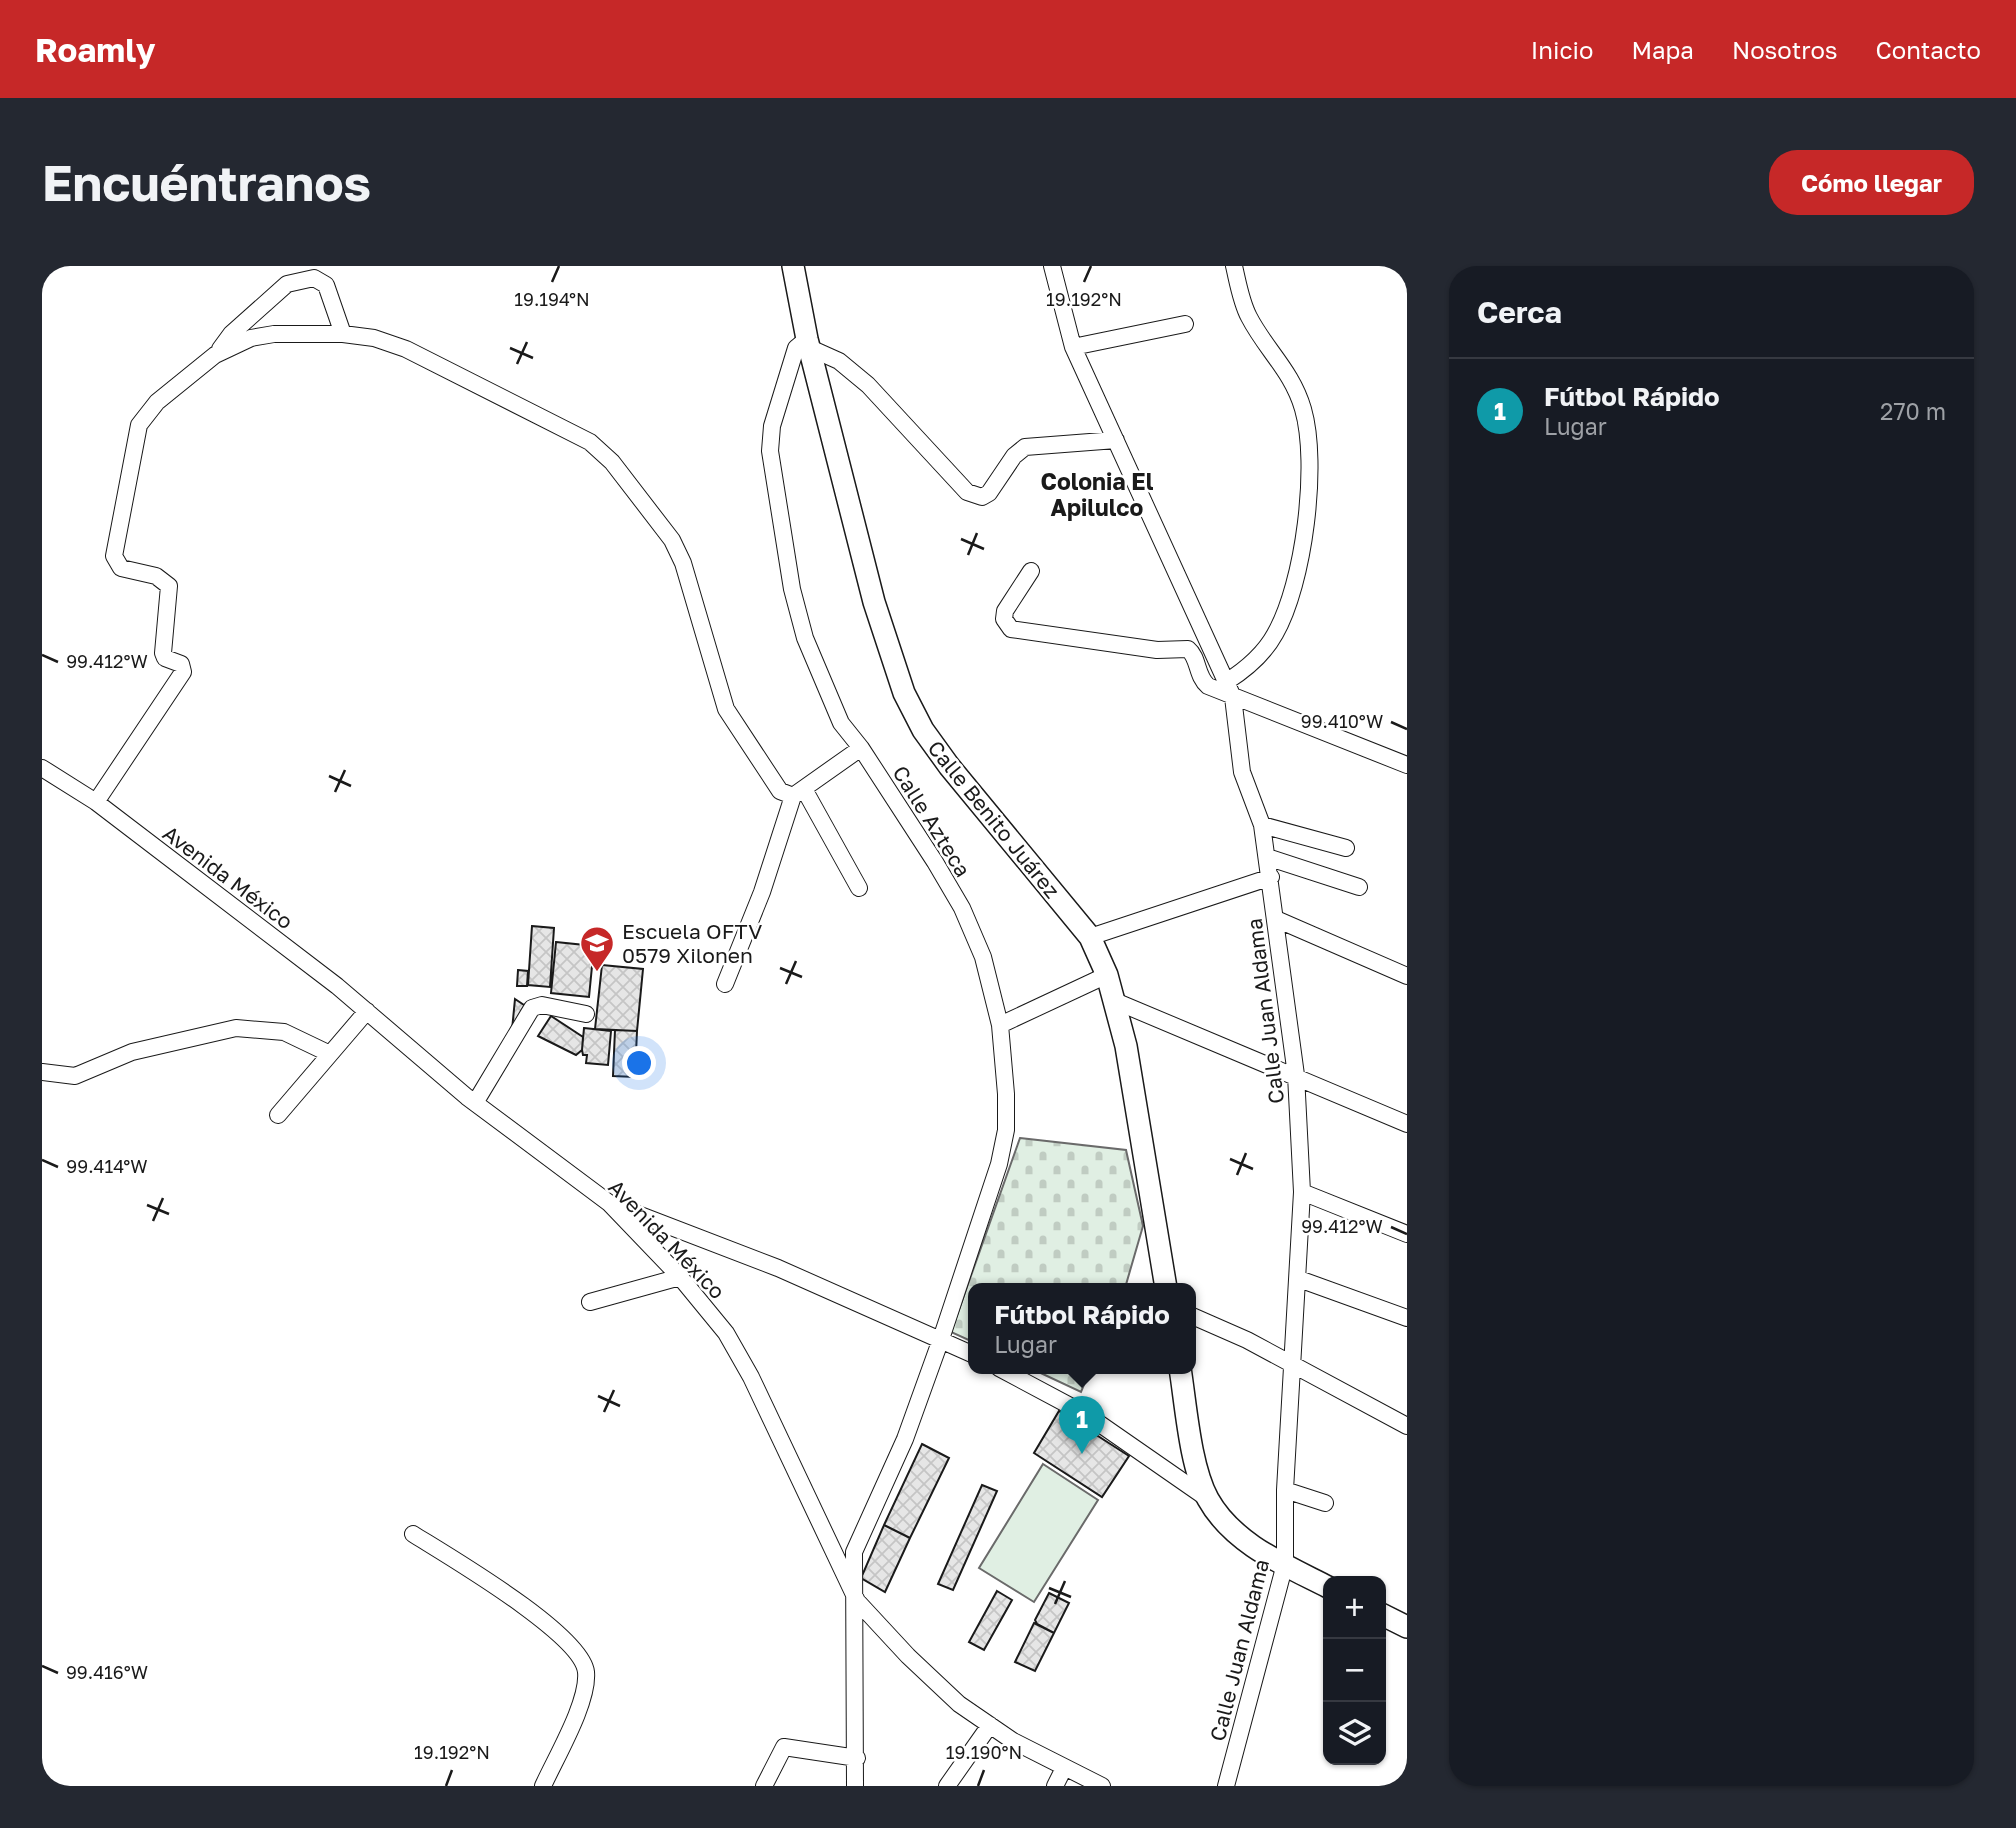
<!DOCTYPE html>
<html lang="es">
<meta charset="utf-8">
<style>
:root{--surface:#171b24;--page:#242831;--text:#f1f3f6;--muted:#9ea1a6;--line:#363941;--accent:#c62828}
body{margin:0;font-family:"Golos Text",sans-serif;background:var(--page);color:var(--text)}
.controls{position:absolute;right:21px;bottom:21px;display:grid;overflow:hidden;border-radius:14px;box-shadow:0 2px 5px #0004}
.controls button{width:63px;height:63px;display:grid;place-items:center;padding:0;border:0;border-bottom:2px solid var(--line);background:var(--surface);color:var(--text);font:35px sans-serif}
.you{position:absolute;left:598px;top:798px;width:24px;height:24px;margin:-18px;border:5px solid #fff;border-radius:50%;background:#1a73e8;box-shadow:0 0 0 10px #1a73e833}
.badge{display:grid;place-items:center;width:46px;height:46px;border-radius:50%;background:var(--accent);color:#fff;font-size:23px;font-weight:700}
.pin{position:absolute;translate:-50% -58px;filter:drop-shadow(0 2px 4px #0008)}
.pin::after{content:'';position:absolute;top:37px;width:24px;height:21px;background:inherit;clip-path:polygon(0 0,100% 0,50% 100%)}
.popup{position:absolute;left:926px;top:1017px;width:228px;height:91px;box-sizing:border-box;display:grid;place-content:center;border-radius:14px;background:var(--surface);filter:drop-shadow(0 2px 5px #0005);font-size:23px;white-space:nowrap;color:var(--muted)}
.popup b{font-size:26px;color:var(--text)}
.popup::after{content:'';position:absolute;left:50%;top:100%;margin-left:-14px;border:14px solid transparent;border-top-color:var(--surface)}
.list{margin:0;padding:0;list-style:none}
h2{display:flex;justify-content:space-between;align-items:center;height:91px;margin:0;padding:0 28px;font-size:30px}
h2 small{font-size:23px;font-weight:400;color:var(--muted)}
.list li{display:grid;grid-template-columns:46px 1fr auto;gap:21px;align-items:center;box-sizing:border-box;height:105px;padding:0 28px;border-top:2px solid var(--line)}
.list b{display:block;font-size:26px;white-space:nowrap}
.list p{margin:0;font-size:23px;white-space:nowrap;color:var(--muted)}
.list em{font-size:23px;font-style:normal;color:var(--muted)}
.icon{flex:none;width:38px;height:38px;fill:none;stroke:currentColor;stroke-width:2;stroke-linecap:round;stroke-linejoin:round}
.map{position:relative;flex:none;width:1365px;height:1520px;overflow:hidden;border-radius:28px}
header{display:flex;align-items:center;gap:42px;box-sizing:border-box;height:98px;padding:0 35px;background:var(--accent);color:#fff}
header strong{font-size:33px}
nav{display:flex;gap:38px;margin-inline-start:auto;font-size:24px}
.intro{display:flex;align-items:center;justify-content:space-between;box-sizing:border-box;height:168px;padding:0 42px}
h1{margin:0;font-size:49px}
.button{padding:18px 32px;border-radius:28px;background:var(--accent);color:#fff;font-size:24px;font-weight:700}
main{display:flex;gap:42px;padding:0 42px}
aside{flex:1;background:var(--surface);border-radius:28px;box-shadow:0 2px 5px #0004}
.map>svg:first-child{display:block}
.grass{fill:#e0efe3;stroke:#6a6a6a;stroke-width:2}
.cemetery{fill:url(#cemetery-stones);stroke:#6a6a6a;stroke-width:2}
.building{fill:url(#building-cross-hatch);stroke:#1a1a1a;stroke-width:2}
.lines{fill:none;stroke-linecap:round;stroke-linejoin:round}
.minor-casing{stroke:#1a1a1a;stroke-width:18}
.major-casing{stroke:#1a1a1a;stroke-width:24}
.minor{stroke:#fff;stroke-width:16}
.major{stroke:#fff;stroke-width:21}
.ticks{fill:none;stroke:#1a1a1a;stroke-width:2.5}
.labels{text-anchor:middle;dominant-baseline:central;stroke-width:5;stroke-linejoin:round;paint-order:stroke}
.street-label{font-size:21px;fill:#1a1a1a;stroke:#fff}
.poi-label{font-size:21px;fill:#1a1a1a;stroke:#fff;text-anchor:start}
.neighbourhood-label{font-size:23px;font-weight:bold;fill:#1a1a1a;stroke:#fff}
.ticks-label{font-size:18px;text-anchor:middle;fill:#1a1a1a;stroke:#fff;stroke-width:5;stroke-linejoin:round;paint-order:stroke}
</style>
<header>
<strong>Roamly</strong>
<nav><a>Inicio</a><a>Mapa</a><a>Nosotros</a><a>Contacto</a></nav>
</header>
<div class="intro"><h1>Encuéntranos</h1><a class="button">Cómo llegar</a></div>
<main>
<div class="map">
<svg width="1365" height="1520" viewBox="0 0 1365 1520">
<defs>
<pattern id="cemetery-stones" width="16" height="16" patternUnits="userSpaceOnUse" patternTransform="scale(1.75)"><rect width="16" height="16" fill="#e0efe3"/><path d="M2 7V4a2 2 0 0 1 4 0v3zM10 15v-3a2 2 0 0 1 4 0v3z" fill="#c0ccc2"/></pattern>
<pattern id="building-cross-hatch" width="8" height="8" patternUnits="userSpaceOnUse" patternTransform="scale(1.75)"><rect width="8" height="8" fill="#e6e6e6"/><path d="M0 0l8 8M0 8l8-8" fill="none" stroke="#c5c5c5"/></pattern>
</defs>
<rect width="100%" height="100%" fill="#fff"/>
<path class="grass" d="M1001,1198L1056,1234L992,1336L937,1302Z"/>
<path class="cemetery" d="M978,872L1084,884L1101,960L1083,1022H932L931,1076L909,1066Z
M988,1102H1049L1039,1126Z"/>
<path class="building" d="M490,660L512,662L508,721L486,719Z
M514,676L552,680L547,731L509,727Z
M560,699L601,703L595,765L553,763Z
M476,704L486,705L485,720H475Z
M473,733L485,741L470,764Z
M509,750L541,771L540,784L534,789L496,770Z
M542,762L569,765L566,799L544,797L545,789H541L540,784Z
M573,764L595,765L593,811L571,810Z
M1017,1145L1087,1190L1060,1231L992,1187Z
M880,1178L907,1192L868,1272L842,1259Z
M940,1219L955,1225L911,1324L896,1318Z
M842,1259L868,1272L843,1326L819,1312Z
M955,1325L970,1334L942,1384L927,1376Z
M1007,1327L1027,1337L1012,1367L995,1358L993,1354Z
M992,1357L1012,1367L993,1405L973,1396Z"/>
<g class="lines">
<g class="minor-casing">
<path id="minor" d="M1010,0L1031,81L1191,431L1200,506L1220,559L1254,809L1260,926L1243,1224V1298L1184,1520
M765,73L754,82L730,160L728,185L750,323L763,372L799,457L819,482L893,596L920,642L941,691L958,759L964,828V864L957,898L899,1073L863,1173L812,1286L813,1520
M1031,81L1143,58
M768,82L797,95L826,119L925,226L940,231L947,227L972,190L983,181L1074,174
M178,83L189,68L245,18L272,12L284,19L301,68
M989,305L963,345L962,353L969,363L1115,384L1146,383C1157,392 1154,410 1166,420L1365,499
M1184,416C1203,404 1222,388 1233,368C1262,318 1277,198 1261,143C1250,105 1224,84 1207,51C1199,36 1196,17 1192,0
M0,502L54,536L295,720L425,831L567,937L638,1011L684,1067L709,1111L815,1335L866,1390L917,1438L971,1475L1060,1520
M762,523L817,622
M54,536L141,406L139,398L123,392L121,387L127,320L114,310L79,302L72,290L97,159L115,136L173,89L209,72L232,68H301L332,72L364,83L548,176L570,196L630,274L641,297L684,443L738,525L751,530L819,482
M1220,559L1304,582
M1225,591L1317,621
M1234,653L1365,710
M1048,671L1229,611
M683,718L720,626L751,530
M1073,735L1365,858
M958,759L1065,709
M0,806L33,810L90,786L194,762L242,766L288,788
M433,837L490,742L500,739L544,748
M236,849L325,745
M1260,926L1365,968
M572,939L736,1002L932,1089
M1257,1013L1365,1052
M548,1036L638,1011
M1148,1049L1205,1074L1365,1160
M957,1102L1045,1149L1166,1233
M1243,1224L1283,1237
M371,1268C406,1290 540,1368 544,1406C547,1436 514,1491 501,1520
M722,1520L742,1481L815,1492
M905,1520L948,1459
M1013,1520L1022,1502"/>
</g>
<g class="major-casing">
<path id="major" d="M751,0L765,73L832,336L862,427L881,464L907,500L1048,671L1065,709L1084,780L1124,1022
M1138,1102C1144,1140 1148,1200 1166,1233C1191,1278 1243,1299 1286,1321
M1339,1348L1365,1361"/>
</g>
<use href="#minor" class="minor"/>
<use href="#major" class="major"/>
</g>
<path class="ticks" d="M510,16L517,0M1042,16L1049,0M468,82L491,92M475,98L485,76M919,273L942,283M926,289L935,267M0,389L16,396M1349,456L1365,463M287,510L309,520M293,526L303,504M738,702L760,711M744,718L754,695M1188,893L1211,903M0,894L16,901M1195,909L1204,887M105,939L127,948M111,955L121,932M1349,961L1365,968M556,1130L578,1140M562,1146L572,1124M1007,1322L1029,1331M1013,1338L1023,1315M0,1400L16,1407M404,1520L410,1504M936,1520L942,1504"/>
<defs>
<g id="school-pin" transform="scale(1.75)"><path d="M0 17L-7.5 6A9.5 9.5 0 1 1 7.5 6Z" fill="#c62828" stroke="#fff"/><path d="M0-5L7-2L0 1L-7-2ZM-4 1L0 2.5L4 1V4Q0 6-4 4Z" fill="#fff"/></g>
</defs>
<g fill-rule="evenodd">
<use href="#school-pin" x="555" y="677"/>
</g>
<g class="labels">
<g class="street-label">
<text transform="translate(952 553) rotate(51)">Calle Benito Juárez</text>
<text transform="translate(890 555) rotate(58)">Calle Azteca</text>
<text transform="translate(186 611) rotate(37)">Avenida México</text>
<text transform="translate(1223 745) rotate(-97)">Calle Juan Aldama</text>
<text transform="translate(625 973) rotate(46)">Avenida México</text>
<text transform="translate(1197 1384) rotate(-76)">Calle Juan Aldama</text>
</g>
<g class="poi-label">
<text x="580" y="665">Escuela OFTV<tspan x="580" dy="24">0579 Xilonen</tspan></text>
</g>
<g class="neighbourhood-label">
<text x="1055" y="215">Colonia El<tspan x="1055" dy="26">Apilulco</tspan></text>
</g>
</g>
<g class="ticks-label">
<text x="510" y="40">19.194°N</text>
<text x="1042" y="40">19.192°N</text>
<text x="65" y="402">99.412°W</text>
<text x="1300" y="462">99.410°W</text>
<text x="65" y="907">99.414°W</text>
<text x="1300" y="967">99.412°W</text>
<text x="65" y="1413">99.416°W</text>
<text x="410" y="1493">19.192°N</text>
<text x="942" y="1493">19.190°N</text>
</g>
</svg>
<div class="controls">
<button>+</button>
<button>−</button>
<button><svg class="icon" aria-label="layers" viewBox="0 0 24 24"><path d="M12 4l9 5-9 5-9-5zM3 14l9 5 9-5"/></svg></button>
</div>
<div class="you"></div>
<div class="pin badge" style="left:1040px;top:1188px;background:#0f9aa8">1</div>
<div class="popup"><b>Fútbol Rápido</b>Lugar</div>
</div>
<aside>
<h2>Cerca<small></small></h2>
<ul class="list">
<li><span class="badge" style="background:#0f9aa8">1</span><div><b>Fútbol Rápido</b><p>Lugar</p></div><em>270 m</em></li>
</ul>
</aside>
</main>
